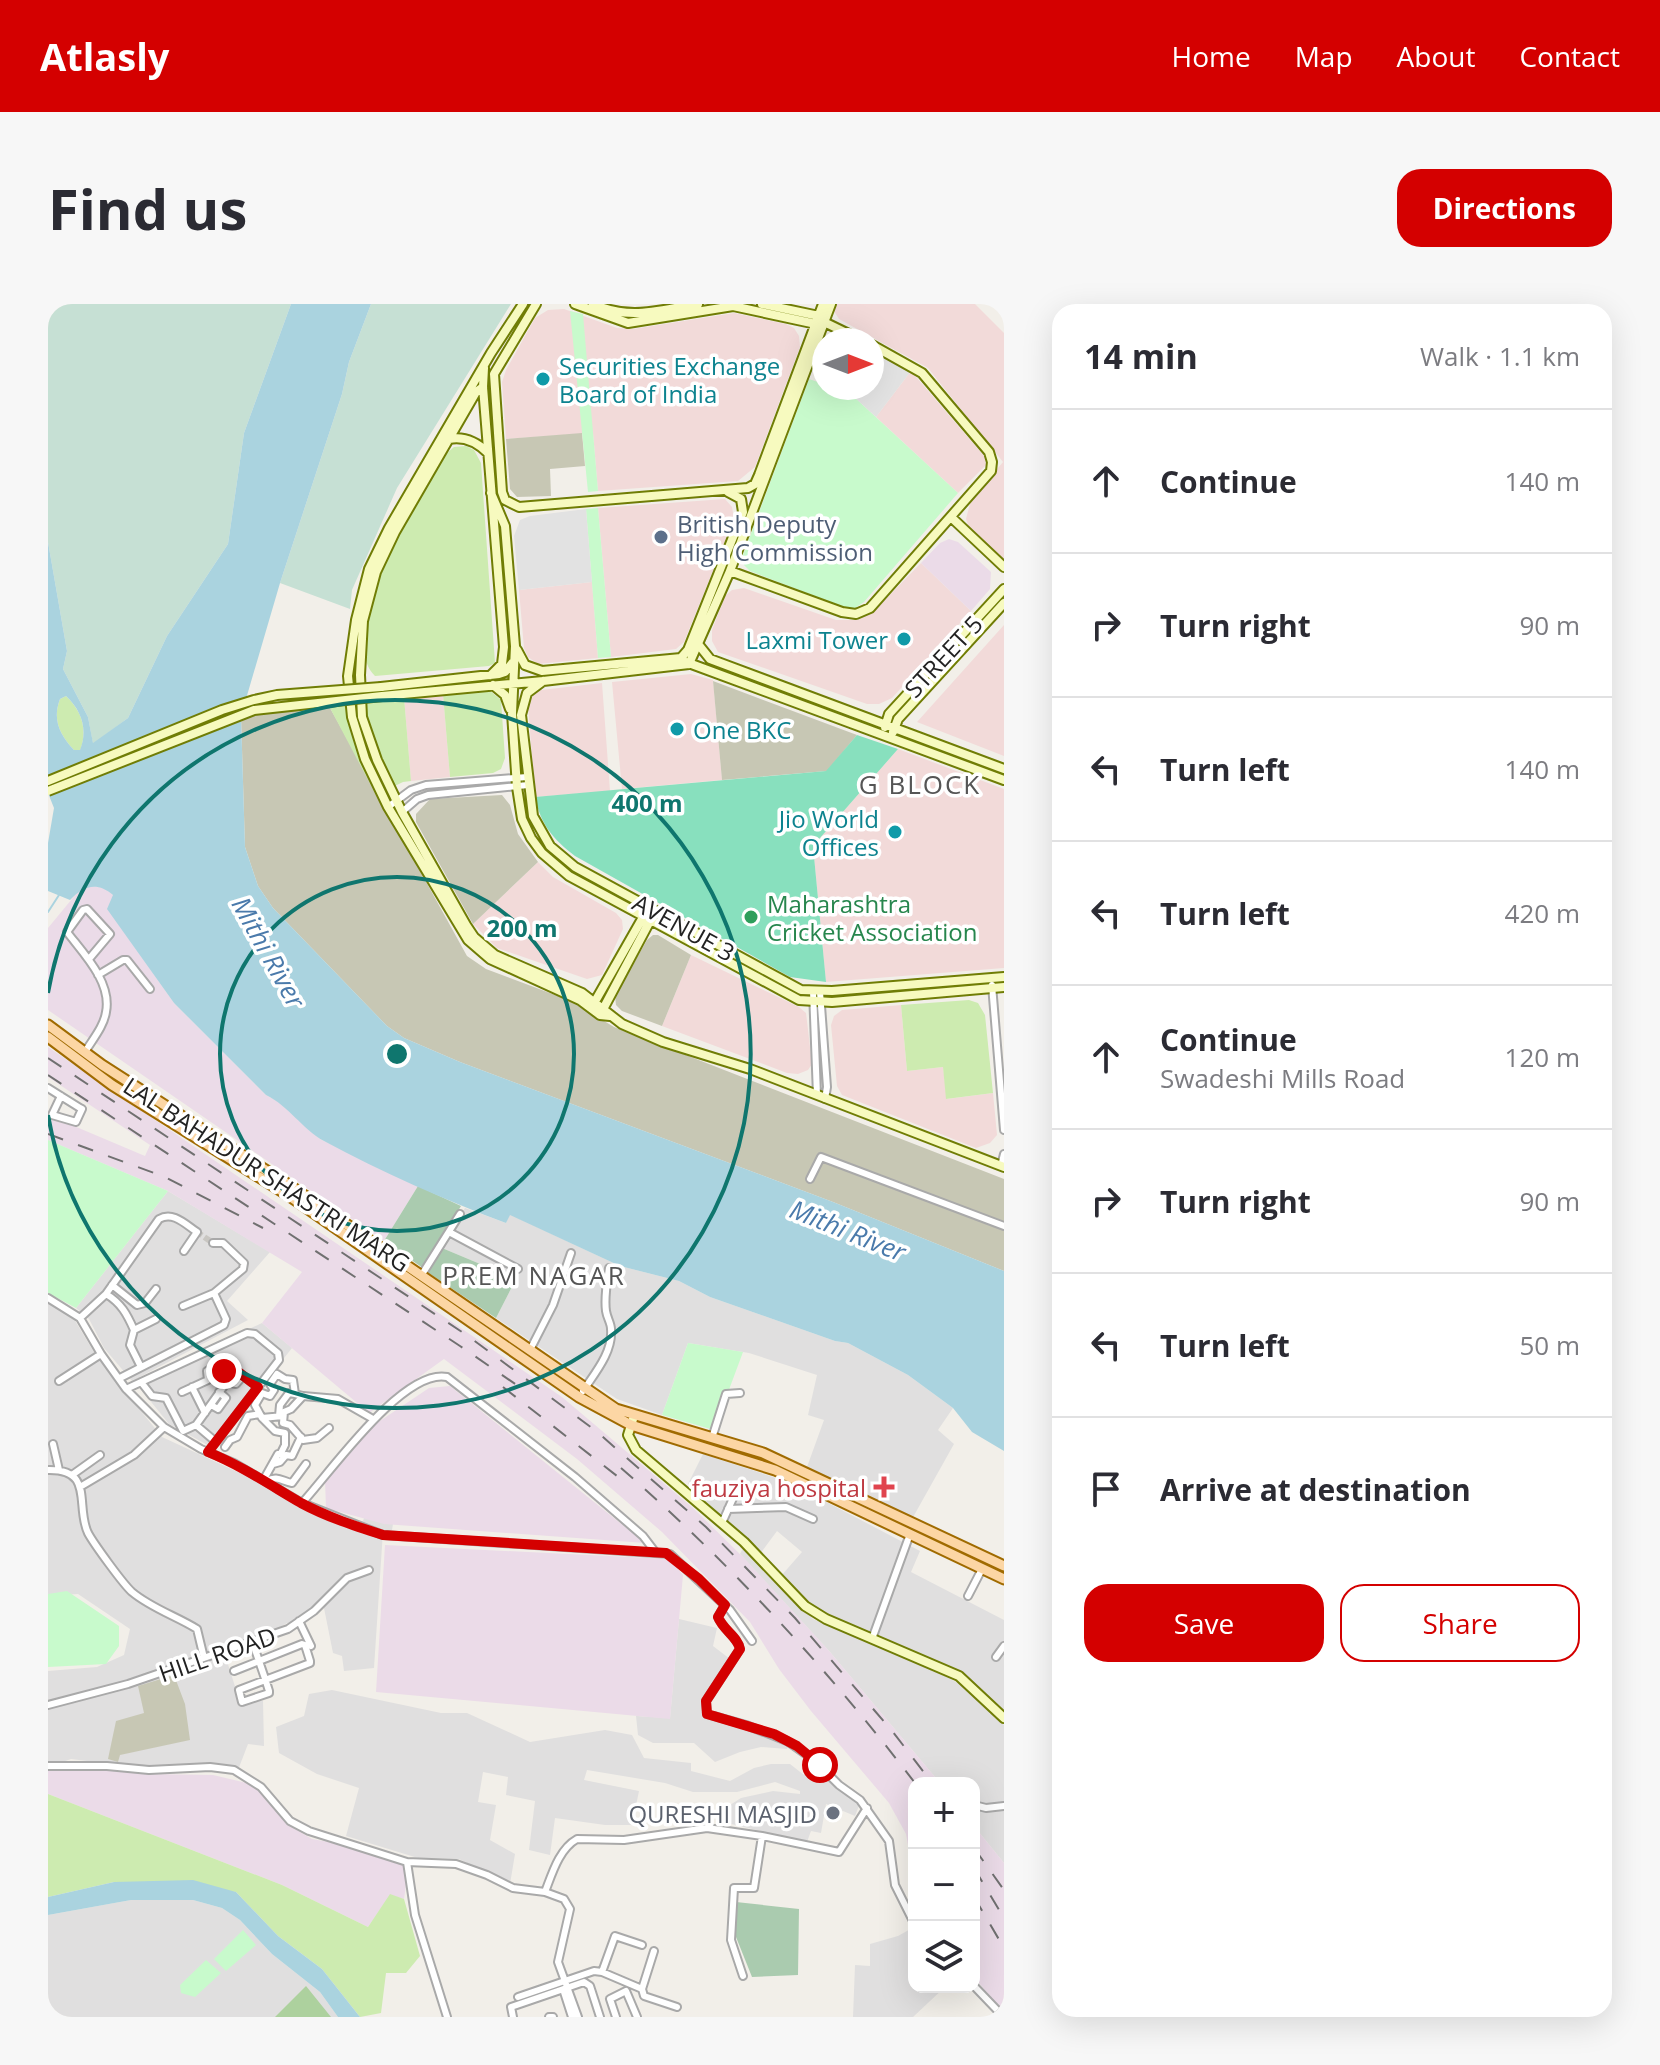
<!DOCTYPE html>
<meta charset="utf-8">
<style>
:root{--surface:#fff;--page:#f7f7f7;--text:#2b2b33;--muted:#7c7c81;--line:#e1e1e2;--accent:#d40000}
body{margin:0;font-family:"Open Sans",sans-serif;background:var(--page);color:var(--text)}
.controls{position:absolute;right:24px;bottom:24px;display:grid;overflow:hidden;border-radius:16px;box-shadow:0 8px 32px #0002}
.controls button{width:72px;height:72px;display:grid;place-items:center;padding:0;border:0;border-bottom:2px solid var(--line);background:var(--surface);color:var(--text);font:40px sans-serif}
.compass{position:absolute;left:764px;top:24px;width:72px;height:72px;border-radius:50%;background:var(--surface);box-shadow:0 8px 32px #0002;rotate:90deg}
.stop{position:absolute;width:24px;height:24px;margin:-18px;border:6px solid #d40000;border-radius:50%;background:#fff}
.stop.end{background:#d40000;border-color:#fff;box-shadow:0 2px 8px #0008}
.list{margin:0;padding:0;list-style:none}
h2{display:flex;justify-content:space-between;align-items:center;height:104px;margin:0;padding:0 32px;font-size:34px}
h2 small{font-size:26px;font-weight:400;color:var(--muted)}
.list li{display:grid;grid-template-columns:52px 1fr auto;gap:24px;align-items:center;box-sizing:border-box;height:144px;padding:0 32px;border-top:2px solid var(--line)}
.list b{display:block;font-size:30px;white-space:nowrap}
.list p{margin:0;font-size:26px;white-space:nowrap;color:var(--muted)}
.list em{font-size:26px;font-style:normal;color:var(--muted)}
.actions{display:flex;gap:16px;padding:24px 32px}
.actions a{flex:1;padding:18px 0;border:2px solid var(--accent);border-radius:24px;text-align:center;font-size:28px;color:var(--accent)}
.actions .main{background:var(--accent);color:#fff}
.icon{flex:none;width:44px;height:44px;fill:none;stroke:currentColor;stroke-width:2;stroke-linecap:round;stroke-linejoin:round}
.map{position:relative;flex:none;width:956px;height:1713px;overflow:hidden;border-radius:24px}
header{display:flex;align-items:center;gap:48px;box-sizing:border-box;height:112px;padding:0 40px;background:var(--accent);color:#fff}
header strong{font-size:38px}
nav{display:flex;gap:44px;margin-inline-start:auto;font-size:28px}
.intro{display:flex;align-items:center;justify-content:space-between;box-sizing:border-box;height:192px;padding:0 48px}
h1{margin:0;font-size:56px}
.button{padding:20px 36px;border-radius:24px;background:var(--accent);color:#fff;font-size:28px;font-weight:700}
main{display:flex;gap:48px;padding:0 48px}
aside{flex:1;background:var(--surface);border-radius:24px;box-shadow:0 8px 32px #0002}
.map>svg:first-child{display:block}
.residential{fill:#e0dfdf}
.commercial{fill:#f2dad9}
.industrial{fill:#ebdbe8}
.construction{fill:#c7c7b4}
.grass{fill:#cdebb0}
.forest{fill:#add19e}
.wetland{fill:#c6e0d4}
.cemetery{fill:#aacbaf}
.park{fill:#c8facc}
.pitch{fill:#88e0be}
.parking{fill:#e2e2e2}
.water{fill:#aad3df;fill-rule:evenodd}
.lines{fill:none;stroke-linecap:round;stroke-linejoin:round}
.stream{stroke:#aad3df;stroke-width:2}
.street-tunnel{stroke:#c8c6c1;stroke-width:6;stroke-dasharray:6 3;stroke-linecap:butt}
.street-casing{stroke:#a9a9a9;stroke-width:10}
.secondary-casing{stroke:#707d05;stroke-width:12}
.primary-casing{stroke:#a06b00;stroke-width:13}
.street{stroke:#fff;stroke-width:6}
.secondary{stroke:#f7fabf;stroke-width:8}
.primary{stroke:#fcd6a4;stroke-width:9}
.rail{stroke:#707070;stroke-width:2;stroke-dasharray:16 16;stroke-linecap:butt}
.secondary-bridge-casing{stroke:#707d05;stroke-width:12;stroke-linecap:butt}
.secondary-bridge{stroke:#f7fabf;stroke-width:8}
.route{stroke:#d40000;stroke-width:10}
.ring{fill:none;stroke:#0f766e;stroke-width:4}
.culture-dot{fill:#0f9aa8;stroke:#fff;stroke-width:3}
.service-dot{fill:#5c6f8a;stroke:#fff;stroke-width:3}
.leisure-dot{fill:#2e9e5b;stroke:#fff;stroke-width:3}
.health-dot{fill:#e0444e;stroke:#fff;stroke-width:3}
.worship-dot{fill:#6b7280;stroke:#fff;stroke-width:3}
.labels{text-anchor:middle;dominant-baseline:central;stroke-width:7;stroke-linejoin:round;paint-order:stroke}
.culture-label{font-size:24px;fill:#0d838f;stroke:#fff;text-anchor:start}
.service-label{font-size:24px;fill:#4e5e75;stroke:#fff;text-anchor:start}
.street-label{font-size:24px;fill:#222;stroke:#fff}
.leisure-label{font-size:24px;fill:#27864d;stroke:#fff;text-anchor:start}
.health-label{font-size:24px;fill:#be3a42;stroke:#fff;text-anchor:end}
.worship-label{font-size:24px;fill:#5b616d;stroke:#fff;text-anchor:end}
.neighbourhood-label{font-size:26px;letter-spacing:2px;fill:#555;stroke:#fff}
.water-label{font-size:26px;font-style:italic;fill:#4a7aab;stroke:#fff}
.centre{fill:#0f766e;stroke:#fff;stroke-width:4}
.ring-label{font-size:24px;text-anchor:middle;font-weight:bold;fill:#0f766e;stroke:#fff;stroke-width:7;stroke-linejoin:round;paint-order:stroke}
</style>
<header>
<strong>Atlasly</strong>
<nav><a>Home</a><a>Map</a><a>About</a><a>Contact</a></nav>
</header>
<div class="intro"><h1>Find us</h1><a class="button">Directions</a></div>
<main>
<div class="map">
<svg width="956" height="1713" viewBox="0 0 956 1713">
<rect width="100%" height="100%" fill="#f2efe9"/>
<path class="residential" d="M120,887L222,948L179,997L200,1016L84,1077L56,1044L41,1015L28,1004Z
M417,904L458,919L461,910L572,962L631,977L662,993L787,1037L800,1039L860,1071L905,1104L890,1126L906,1140L864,1215L759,1163L776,1116L760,1111L769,1071L701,1049L640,1039L614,1111L569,1095L448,1014L468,975L394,944Z
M0,998L23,1010L49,1053L114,1133L293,1216L315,1217L320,1203L347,1208L344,1226L335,1227L326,1364L296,1367L294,1352L285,1349L275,1299L251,1320L239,1319L178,1354L192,1398L215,1397L216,1442L200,1440L190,1466L173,1460L112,1466L23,1455L0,1463V1367L49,1363L76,1351L82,1325L30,1290L0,1292Z
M214,1019L244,1044L165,1144L121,1120L87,1078Z
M655,1150L740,1178L872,1247L863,1268L956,1316V1406L910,1366L769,1308L733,1272L754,1248L729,1227L712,1250L640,1180Z
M698,1244L765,1315L882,1364L917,1383L956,1421V1559L926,1522V1479H892L782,1348L692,1250L694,1246Z
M631,1315L669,1324L665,1342L682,1355L653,1396V1408L694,1420L740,1441L739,1445L713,1443L692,1448L667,1458L646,1439H605L590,1431L588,1412L622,1414Z
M284,1386L393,1409H419L482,1438L557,1426L584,1431L596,1454L643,1459V1467L682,1477L706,1464L723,1460H742L756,1471L763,1458L787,1482L812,1499L807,1512L778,1500L773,1529L763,1527L759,1538L679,1519L682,1501L693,1494L725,1487L752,1490V1487L727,1478L689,1488H645L617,1479L539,1466L536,1476L591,1487L584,1521H557L507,1514L502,1551L481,1546L487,1497L458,1491L460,1473L435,1468L430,1498L448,1501L442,1536L467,1550L462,1580L411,1555L370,1554L298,1532L311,1484L269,1470L231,1449L228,1423L256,1412L261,1390Z
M83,1596H145L174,1604L192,1616L224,1650L272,1688L290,1713H0V1611Z
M866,1623V1683H897L865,1713H805L807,1661L822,1662V1640L850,1632Z"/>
<path class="commercial" d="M787,0H927L956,29V255L944,249L923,229L918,215L923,196L955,158L880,64L791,15L786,7Z
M516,5L569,24L585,25L686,9L738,20L746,24L751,32L752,43L707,163L690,177L550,187L545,129L458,135L454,78L458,66L487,14L500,6Z
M863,67L937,153L938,161L910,189L828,113Z
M677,195L684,203L686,215L636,338L628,345L563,353L550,204Z
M873,259L923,307L844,394L831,400H819L670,348L664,337V326L677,292L684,286L696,284L788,316H810L825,308Z
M544,278L550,354L490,360L480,353L476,344L471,286Z
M956,321V452L869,418Z
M643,370L665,376L674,476L574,485L564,378Z
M554,379L562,487L487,493L480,401L485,392L493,386Z
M395,390L402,473L363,477L356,393Z
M850,445L956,485V664L778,678L765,542Z
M490,558L505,573L568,609L574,616L575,625L554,671L539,675L449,644L425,620Z
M643,651L751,703L758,709L764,760L760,766L750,770L739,769L614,722Z
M853,701L859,767L895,763L899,795L945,789L949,831L942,839L928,844L794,791L789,782L783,721L786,712L794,706Z"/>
<path class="industrial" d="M901,235L910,238L943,268L942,285L923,307L873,259L892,239Z
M48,582L57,584L66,592L60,605L126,699L218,791L231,798L272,835L370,882L336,937L0,706V624L33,584Z
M0,743L514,1093L645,1204L697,1255L782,1348L892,1479H866V1575L858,1530L841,1499L763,1407L731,1365L702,1318L614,1228L529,1155L396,1055L321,1109L214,1019L254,968L120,887L0,836V815L26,822L97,852L102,841L0,773Z
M402,1082L597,1239L336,1220L278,1204L277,1176L320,1125L381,1084Z
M337,1241L622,1255L635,1271L622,1415L328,1388Z
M0,1466H62L104,1470L165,1471L203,1480L223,1495L247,1525L264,1535L314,1544L355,1561L359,1574L356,1595L342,1591L320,1623L234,1581L0,1490Z
M926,1522L956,1559V1713H952L956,1709L926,1673Z"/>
<path class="construction" d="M534,129L537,162L502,165L503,192L469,193L462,185L458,135Z
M665,377L809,431L779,467L674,476Z
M281,402L419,652L438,665L523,697L566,723L956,875V967L785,898L412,758L356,734L339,722L225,604L210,582L197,543L193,412Z
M454,491L462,501L470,530L490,558L425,620L368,518V510L382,495Z
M605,631H610L643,651L614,722L574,707L568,701L567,692L599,636Z
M126,1371L137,1400L142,1436L72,1451L70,1458L60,1455L68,1417L96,1409L90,1382Z"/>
<path class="grass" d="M418,142L426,146L433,159L447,359L441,362L327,372C314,359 316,344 319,326C327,260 366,205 400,148L406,143Z
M441,386L453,396L457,454L453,465L445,469L402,473L395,390Z
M18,392C34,407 40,426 32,447L26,446C12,431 4,416 12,395Z
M356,393L363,477L355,478L328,491L281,402Z
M921,696L930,699L937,711L945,789L898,795L895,763L859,767L853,701Z
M0,1490L234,1581L320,1623L342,1590L356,1595L372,1652L358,1669H338L333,1709L312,1713L274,1665L230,1632L188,1588L66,1578L0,1593Z"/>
<path class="forest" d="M258,1682L283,1713H227Z"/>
<path class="wetland" d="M0,0H243L196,129L180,240L119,332L80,414L45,440L40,413L15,365L19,347L0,238Z
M323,0H463L349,184L304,286L302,305L232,279L294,90L301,58Z"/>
<path class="cemetery" d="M370,882L413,902L375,964L336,937Z
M394,944L468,975L448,1014L379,968Z
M688,1598L751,1605L750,1671L704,1673L688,1633Z"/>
<path class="park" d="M522,7L535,10L550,187L540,188Z
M761,75L776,80V84H786L804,91L910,189L816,298L807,304H798L702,267L696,261L695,251Z
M550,204L563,353L550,354L538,205Z
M0,836L120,887L28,1004L0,989Z
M640,1039L695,1048L666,1126L614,1111Z
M19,1287L71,1322V1342L58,1360L0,1363V1290Z
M195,1626L208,1641L178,1667L166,1655Z
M158,1656L173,1669L147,1693L133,1689L132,1681Z"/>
<path class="pitch" d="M809,431L850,445L765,542L778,678L742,673L527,552C505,535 493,521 487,493L778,467Z"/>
<path class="parking" d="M824,48L863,67L828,113L804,91L786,84H824Z
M538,205L544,278L471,286L466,232L472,216L482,212Z"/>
<path class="water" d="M243,0H323L301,58L294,90L232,279L193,412L197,543L210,582L225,604L339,722L356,734L412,758L785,898L956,967V1147L924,1128L905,1104L860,1071L800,1039L787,1037L662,993L631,977L572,962L462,911L458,919C396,896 334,868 276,837C254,825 241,802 218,791L126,699L59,605L65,591C49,577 35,582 22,596L0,587V539L6,504L0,489V238L19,347L15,365L40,413L45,439L80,414L119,332L180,240L196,129ZM18,392C34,407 40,426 32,446H26C12,431 4,416 12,395Z
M145,1576L188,1588L230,1632L274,1665L312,1713H290L272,1688L224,1650L192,1616L174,1604L145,1596H83L0,1611V1593L66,1578Z"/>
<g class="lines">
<path class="stream" d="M0,608L11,591"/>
<path class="street-tunnel" d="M149,928L165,939"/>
<g class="street-casing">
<path id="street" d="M340,503L363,486L378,481L479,473
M354,508L369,495L380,491L480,481
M50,671L75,656H79L102,685
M944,681L956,826
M765,687L769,791
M772,688L779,783L777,795
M37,748C45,735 56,722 58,708C64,678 35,649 19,628L35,606L39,605L62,630L41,655
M0,784L32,804L34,805L28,818L4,811L13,792
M953,862L956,850
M762,875L773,853L956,922
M401,928L470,965
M373,972L412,910
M64,981L89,1001L97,999L108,985
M58,990C73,999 79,1010 86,1026L82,1041L93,1063
M0,994L32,1014L53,1050L78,1085L116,1123L153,1145L186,1159L254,1199L335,1231L622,1250L682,1306L704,1337
M135,1002L166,989
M32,1014L58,990L111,915C125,907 137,920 149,928L136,947
M86,1026L108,1015
M482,1046L505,1001L523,949
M72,1074L176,1021L178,1015L166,989L195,965L196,959L175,939H165
M11,1077L53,1050
M93,1078L104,1092L118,1094L135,1127L148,1121L168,1138
M144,1083L157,1109
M78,1085L199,1029L207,1030L230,1049L231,1056L160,1148
M535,1087C547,1069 565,1048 563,1025C563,1019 559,1014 558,1007C556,993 559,978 561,964
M134,1088L160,1076L159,1067L171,1061L176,1067L185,1064L210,1083
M163,1101L170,1105L178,1094L171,1088
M231,1112L232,1101L241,1089L247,1090
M235,1112L214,1114L207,1101L214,1089L222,1092L226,1086L222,1080L229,1070L237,1075L245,1076L247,1090L255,1092
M214,1114L227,1127L237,1129V1141L233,1149
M148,1121L179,1078L188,1080L195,1072
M281,1124L269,1134L255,1136L242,1121L235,1119L236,1108L243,1105L255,1092L290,1095L325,1115
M664,1134L678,1090L692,1089
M5,1140L11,1166
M177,1143L182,1136L189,1133L200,1112L212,1110
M225,1160L232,1158L238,1151L244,1152L253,1133
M0,1166C47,1165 27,1202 40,1229C46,1240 75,1280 84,1288C103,1304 128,1312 149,1325L156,1354
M24,1171L52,1151
M216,1175L230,1150L234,1149
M219,1177C229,1171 234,1177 244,1179L258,1160
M32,1183L86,1151L116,1123
M254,1199C282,1169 355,1064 399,1073L527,1173L595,1232L608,1249
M680,1205L738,1203L765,1215
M674,1219L690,1183
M920,1292L934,1265
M677,1301L670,1313C675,1326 690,1333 692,1345L658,1397L659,1410L698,1421L739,1437L766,1456L791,1481L812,1496L841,1537L847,1581L866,1619
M251,1317L263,1342
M824,1335L862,1230
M948,1353L956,1342
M186,1367L254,1340L257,1341L262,1357V1359L191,1386L194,1398L221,1389V1387C216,1371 210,1354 204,1337
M0,1401L80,1380L240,1325L266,1307L299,1274L321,1266
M0,1462H59L101,1466L162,1463L186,1466L213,1483L242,1517L261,1527L359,1558L408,1560L439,1571L465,1584L497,1588C504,1570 511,1545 529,1535L576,1536L659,1524L714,1532L791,1548L819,1504
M926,1501L938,1504L956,1502
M359,1558L367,1611L399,1713
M497,1588L516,1595L522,1605L510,1658L530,1713
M554,1668L567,1632L594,1641
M695,1672L683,1636L686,1584H706L714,1532
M926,1682L949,1706
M515,1685L524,1713
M594,1685L606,1647
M470,1693L546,1667L554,1668L594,1685L596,1692L629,1703
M465,1713L463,1703L536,1678L542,1682L552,1713
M501,1713H505
M568,1713L562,1695L578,1687L589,1713"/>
</g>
<g class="secondary-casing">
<path id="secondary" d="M475,0L443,49L341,224L321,265L308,316L300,372L304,413L317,455L340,503L420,636L442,655L532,696L552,711L562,712
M488,0L446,70L454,188L457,196L471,203L700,184L707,180L711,171L775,0
M527,0L580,19L685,2L768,20
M545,0C583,17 610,6 650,0
M714,0L771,12
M776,18L813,36
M436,64L435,83L456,343L454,360L443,371
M435,83L428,88L347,228L328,268L315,317L312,371L314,413L329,456L354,508L418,621L426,633L447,651L534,689L574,720L615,738L702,765L956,863
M401,135C416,132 429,138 440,149
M443,189L457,222L467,342L464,409L469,483L474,515L483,534L494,549L521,572L751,696L784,698L956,683
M904,214L956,263
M682,267L794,308L808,310L822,304L943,167L944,158L941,148L874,69L824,41
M650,340L662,355L956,465
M469,346L477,361L494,367L633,354L640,346L695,208L693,195L680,188
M638,358L956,476
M641,360L682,267L783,0
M495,377L479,389L473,411L485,512L502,542L527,563L753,686L784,687L956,673
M445,381L457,391L462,405
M333,383L451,370L457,368L465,358
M334,392L495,377L641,360
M837,423L841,410L956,285
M845,428L850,415L956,299
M545,701L598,608
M553,709L603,615
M586,1112L580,1131L588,1146L696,1238L757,1302L778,1315L911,1372L956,1414"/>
</g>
<g class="primary-casing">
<path id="primary" d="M0,721L54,761L244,883L568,1105L715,1149L956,1262
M0,733L64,781L240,891L531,1093L583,1121L727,1166L956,1275"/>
</g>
<use href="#street" class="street"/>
<use href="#secondary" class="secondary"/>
<use href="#primary" class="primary"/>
<path class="rail" d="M0,754L420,1032L548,1127L658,1223L747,1314L845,1428L884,1479
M0,771L412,1042L473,1084
M0,830L117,873L215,924
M455,1083L578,1179
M573,1164C682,1259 779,1364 867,1479
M926,1544L956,1586
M926,1564L956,1614
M926,1593L956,1644"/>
<g class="secondary-bridge-casing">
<path id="secondary-bridge" d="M0,477L174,406L206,396L229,391L333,383
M0,487L206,406L334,392"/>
</g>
<use href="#secondary-bridge" class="secondary-bridge"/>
</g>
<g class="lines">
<path class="route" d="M176,1067L185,1064L210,1083L160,1148C194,1162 222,1181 253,1199C279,1213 307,1222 335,1231L618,1249L651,1275L677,1301L670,1313C675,1326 690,1333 692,1345L658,1397L659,1410L726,1430L749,1442L772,1461"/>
</g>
<g class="ring">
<circle cx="349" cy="750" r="177"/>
<path d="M0 689A354 354 0 1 1 0 811"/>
</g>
<g class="culture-dot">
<circle cx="495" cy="75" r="8"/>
<circle cx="856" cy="335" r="8"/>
<circle cx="629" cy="425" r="8"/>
<circle cx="847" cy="528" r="8"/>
</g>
<circle class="service-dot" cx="613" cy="233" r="8"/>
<circle class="leisure-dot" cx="703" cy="613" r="8"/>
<path class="health-dot" d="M832 1171h8v8h8v8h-8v8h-8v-8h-8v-8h8z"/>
<circle class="worship-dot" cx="785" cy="1509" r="8"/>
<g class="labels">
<g class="culture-label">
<text x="511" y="61">Securities Exchange<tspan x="511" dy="28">Board of India</tspan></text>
<text x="840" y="335" text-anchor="end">Laxmi Tower</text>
<text x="645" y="425">One BKC</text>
<text x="831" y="514" text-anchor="end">Jio World<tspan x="831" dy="28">Offices</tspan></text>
</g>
<g class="service-label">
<text x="629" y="219">British Deputy<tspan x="629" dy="28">High Commission</tspan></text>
</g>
<g class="street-label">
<text transform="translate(895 352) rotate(-47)">STREET 5</text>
<text transform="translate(636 623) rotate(29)">AVENUE 3</text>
<text transform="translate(219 870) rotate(33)">LAL BAHADUR SHASTRI MARG</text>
<text transform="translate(169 1350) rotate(-19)">HILL ROAD</text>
</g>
<g class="leisure-label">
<text x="719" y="599">Maharashtra<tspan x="719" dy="28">Cricket Association</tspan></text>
</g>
<g class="health-label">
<text x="818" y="1183">fauziya hospital</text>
</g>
<g class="worship-label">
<text x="769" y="1509">QURESHI MASJID</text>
</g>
<g class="neighbourhood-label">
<text x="872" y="480">G BLOCK</text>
<text x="486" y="971">PREM NAGAR</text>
</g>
<g class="water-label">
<text transform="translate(221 648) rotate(61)">Mithi River</text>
<text transform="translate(800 926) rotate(22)">Mithi River</text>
</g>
</g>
<circle cx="349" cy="750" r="12" class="centre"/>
<g class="ring-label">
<text x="599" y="508">400 m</text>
<text x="474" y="633">200 m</text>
</g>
</svg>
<div class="controls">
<button>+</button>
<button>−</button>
<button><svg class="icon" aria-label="layers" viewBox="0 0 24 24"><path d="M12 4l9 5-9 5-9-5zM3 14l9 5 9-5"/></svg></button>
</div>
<svg class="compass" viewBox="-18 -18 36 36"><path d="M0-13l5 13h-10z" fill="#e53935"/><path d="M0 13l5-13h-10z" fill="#7c7c81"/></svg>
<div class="stop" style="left:772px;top:1461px"></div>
<div class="stop end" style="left:176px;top:1067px"></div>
</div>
<aside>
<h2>14 min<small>Walk · 1.1 km</small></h2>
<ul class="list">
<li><svg class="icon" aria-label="ahead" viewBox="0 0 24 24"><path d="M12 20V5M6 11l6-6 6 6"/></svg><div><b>Continue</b></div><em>140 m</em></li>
<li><svg class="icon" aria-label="right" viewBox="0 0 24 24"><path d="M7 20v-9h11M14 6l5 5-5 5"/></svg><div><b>Turn right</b></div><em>90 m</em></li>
<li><svg class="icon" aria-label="left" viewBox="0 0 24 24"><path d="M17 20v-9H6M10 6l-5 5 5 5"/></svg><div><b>Turn left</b></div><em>140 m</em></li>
<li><svg class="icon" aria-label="left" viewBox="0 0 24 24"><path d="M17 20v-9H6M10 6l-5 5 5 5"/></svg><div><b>Turn left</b></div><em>420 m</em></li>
<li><svg class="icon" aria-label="ahead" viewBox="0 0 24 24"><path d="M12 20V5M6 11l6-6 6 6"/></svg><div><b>Continue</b><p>Swadeshi Mills Road</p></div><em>120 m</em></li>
<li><svg class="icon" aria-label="right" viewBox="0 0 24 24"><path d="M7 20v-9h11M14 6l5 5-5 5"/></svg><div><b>Turn right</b></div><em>90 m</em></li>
<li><svg class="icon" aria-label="left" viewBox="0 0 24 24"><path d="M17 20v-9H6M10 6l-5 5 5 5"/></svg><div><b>Turn left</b></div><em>50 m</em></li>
<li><svg class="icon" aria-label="arrive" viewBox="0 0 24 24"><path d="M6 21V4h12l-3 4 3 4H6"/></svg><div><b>Arrive at destination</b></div></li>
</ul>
<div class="actions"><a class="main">Save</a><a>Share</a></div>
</aside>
</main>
